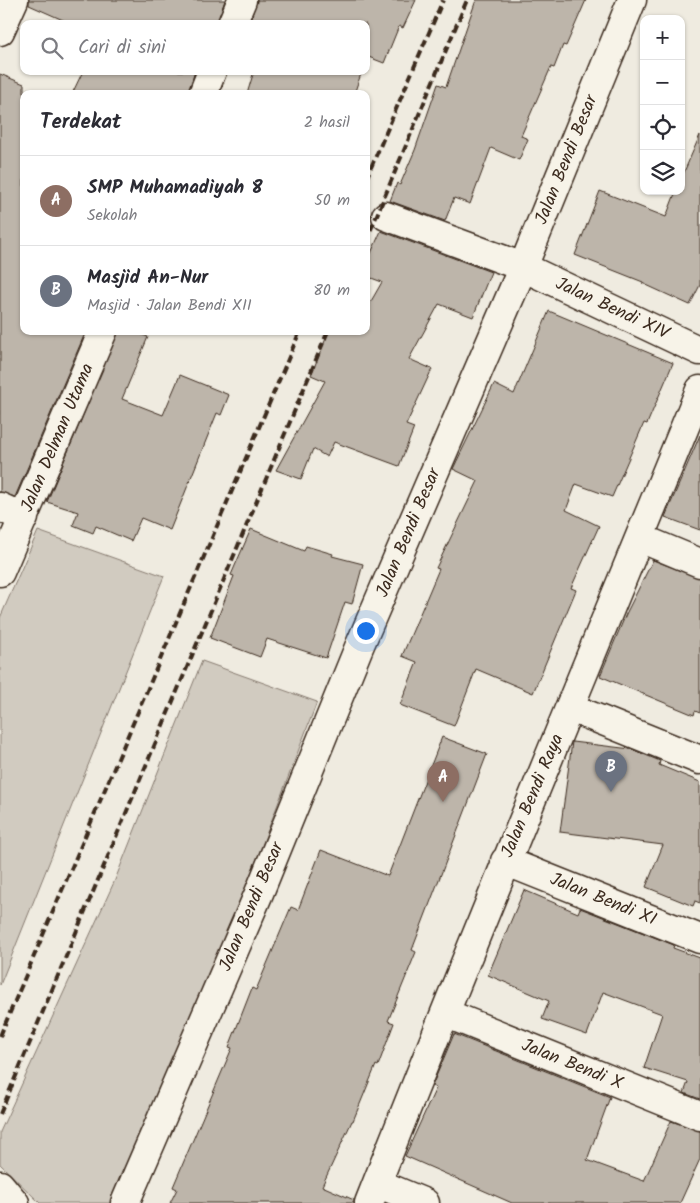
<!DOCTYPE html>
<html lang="id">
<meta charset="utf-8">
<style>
:root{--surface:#fff;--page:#f2f2f3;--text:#2b2b33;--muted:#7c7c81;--line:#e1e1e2;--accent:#d93025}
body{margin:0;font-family:Kalam,sans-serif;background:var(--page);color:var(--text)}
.controls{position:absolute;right:15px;top:15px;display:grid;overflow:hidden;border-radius:10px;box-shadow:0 1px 4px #0004}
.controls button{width:45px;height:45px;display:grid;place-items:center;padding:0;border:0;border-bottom:1px solid var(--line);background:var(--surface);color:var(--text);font:25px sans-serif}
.you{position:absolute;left:365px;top:630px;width:18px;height:18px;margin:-12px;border:4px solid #fff;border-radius:50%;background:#1a73e8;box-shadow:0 0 0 8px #1a73e833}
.badge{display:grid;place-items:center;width:32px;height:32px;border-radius:50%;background:var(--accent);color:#fff;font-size:16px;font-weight:700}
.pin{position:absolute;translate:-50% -41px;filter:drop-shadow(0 1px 2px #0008)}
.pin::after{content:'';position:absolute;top:26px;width:18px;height:15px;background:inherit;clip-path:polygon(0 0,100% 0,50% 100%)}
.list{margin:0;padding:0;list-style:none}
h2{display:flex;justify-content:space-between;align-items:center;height:65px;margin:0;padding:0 20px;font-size:21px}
h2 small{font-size:16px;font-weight:400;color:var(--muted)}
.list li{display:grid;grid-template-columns:32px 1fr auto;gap:15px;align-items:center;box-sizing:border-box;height:90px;padding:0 20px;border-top:1px solid var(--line)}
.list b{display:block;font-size:19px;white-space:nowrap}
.list p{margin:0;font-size:16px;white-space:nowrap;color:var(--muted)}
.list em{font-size:16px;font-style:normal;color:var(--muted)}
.icon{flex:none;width:28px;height:28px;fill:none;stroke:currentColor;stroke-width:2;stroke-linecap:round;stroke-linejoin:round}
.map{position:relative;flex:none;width:700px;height:1203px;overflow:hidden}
.search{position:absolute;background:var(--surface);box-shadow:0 1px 4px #0004;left:20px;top:20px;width:350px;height:55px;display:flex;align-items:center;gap:12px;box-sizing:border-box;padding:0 18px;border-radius:10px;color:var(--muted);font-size:19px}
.panel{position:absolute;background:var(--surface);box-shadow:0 1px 4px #0004;left:20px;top:90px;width:350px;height:245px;border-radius:10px}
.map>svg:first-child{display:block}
.green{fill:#d1cbc0;stroke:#867a6f}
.building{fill:#bdb5aa;stroke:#3b2a1e}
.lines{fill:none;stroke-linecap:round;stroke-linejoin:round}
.minor-casing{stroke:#3b2a1e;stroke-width:31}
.tertiary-casing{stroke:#3b2a1e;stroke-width:31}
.minor{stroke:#f7f3e8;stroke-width:28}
.tertiary{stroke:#f7f3e8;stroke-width:28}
.rail{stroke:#3b2a1e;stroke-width:4;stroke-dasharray:8 4;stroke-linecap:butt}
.labels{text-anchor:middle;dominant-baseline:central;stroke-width:5;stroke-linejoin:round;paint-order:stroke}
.street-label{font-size:18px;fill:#3b2a1e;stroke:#f7f3e8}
</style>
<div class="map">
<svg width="700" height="1203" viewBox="0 0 700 1203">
<rect width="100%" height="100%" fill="#efebe0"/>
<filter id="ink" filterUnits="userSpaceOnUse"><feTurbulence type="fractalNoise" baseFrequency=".02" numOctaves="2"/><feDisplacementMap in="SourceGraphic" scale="10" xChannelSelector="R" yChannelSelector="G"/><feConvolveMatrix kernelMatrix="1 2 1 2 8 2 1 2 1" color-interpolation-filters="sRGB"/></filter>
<g filter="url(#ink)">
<path class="green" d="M38,531L164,576L0,985V618Z
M202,661L317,702L125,1203H40L0,1164V1132L115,880Z"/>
<path class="building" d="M29,0H225L217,24H72L29,5Z
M257,0H416L403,28L399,26L384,63L366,56V24H249Z
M476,0H586L566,46L563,45L554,68L551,67L521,136L528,139L519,160L491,148L470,204L454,198L445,221L390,201L397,183L400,185L415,150L438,84L446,87Z
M83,71H195L188,94H72Z
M254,71H362L354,94H247Z
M0,74L24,84V331H86L15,497L0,492Z
M700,135V285L690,305L642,283L643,282L575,255L600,191L666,217L676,191H681V179Z
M381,231L491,272L473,317L439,304L409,359L432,369L406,425L414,428L399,466L334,442L327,457L313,449L301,479L276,470L325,381L311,375L329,331H366V310L382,282L366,276V264Z
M549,311L673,363L647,424L644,423L612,497L576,484L566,510L599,526L571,588L576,590L533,693L476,669L454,726L400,705L417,662L402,656L439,569L436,568L478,481L453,469L494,384L514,394Z
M118,331H133L148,337L122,399L163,415L180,375L229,395L221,415L217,413L170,530L141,518L131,541L96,526L93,533L73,525L78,512L47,502Z
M700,435V530L665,517Z
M251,529L304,551L306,546L333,554L332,556L363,564L352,604L345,602L326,658L267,639L260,657L210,638L234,576L231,575Z
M653,560L700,578V713L695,711L694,715L600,676L626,614Z
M442,737L487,754L412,950L416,952L388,1021L394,1023L378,1066L376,1065L353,1121H352L322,1186L354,1200V1203H170L177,1189L173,1187L232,1048L229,1047L252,988L256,990L291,907L298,910L321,850L388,876Z
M572,742L631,749L660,761L659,765L700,782V903L695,901L693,906L646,887L663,845L560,832Z
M524,890L578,913L580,908L674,945L673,948L700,958V1099L684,1093L688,1082L644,1068L662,1014L603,992L587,1035L542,1019L549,1001L488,975Z
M454,1034L610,1097L587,1160L644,1181L671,1121L700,1131V1159L680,1203H512L405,1156L436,1088L432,1086Z"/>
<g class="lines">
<g class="minor-casing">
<path id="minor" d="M232,24L242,0
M0,31L14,0
M203,94L212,71
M386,216L523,267L700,351
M0,507L24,518
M640,538L700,563
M0,572L103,331
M571,708L700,760
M505,861L700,939
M445,1013L700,1116
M377,1183L425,1203
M125,1203L259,893L359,647L523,267L632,0
M369,1203C476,931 589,661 700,390"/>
</g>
<g class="tertiary-casing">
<path id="tertiary" d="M0,1185L15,1203"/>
</g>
<use href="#minor" class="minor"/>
<use href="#tertiary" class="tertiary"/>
<path class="rail" d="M366,179L443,0
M366,241L467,0
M0,1036L300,331
M0,1114L328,331"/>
</g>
</g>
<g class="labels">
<g class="street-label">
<text transform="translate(567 160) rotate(-68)">Jalan Bendi Besar</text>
<text transform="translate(612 309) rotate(25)">Jalan Bendi XIV</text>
<text transform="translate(58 438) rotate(-67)">Jalan Delman Utama</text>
<text transform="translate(409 533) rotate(-67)">Jalan Bendi Besar</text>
<text transform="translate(533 796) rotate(-67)">Jalan Bendi Raya</text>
<text transform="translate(603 900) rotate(22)">Jalan Bendi XI</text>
<text transform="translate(252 907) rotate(-67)">Jalan Bendi Besar</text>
<text transform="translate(572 1065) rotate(22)">Jalan Bendi X</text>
</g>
</g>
</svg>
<div class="controls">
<button>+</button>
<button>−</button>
<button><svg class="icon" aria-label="locate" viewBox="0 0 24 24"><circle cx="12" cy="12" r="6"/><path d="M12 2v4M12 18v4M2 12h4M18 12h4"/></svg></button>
<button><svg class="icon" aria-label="layers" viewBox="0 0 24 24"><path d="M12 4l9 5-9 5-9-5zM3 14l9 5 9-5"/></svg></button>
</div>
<div class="you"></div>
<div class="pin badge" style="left:443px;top:802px;background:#8d6e63">A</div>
<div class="pin badge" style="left:611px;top:792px;background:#6b7280">B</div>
<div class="search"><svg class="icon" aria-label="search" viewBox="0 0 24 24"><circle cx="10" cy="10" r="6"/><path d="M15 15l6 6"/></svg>Cari di sini</div>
<section class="panel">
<h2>Terdekat<small>2 hasil</small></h2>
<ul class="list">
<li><span class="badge" style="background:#8d6e63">A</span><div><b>SMP Muhamadiyah 8</b><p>Sekolah</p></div><em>50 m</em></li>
<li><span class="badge" style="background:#6b7280">B</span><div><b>Masjid An-Nur</b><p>Masjid · Jalan Bendi XII</p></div><em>80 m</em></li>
</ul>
</section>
</div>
